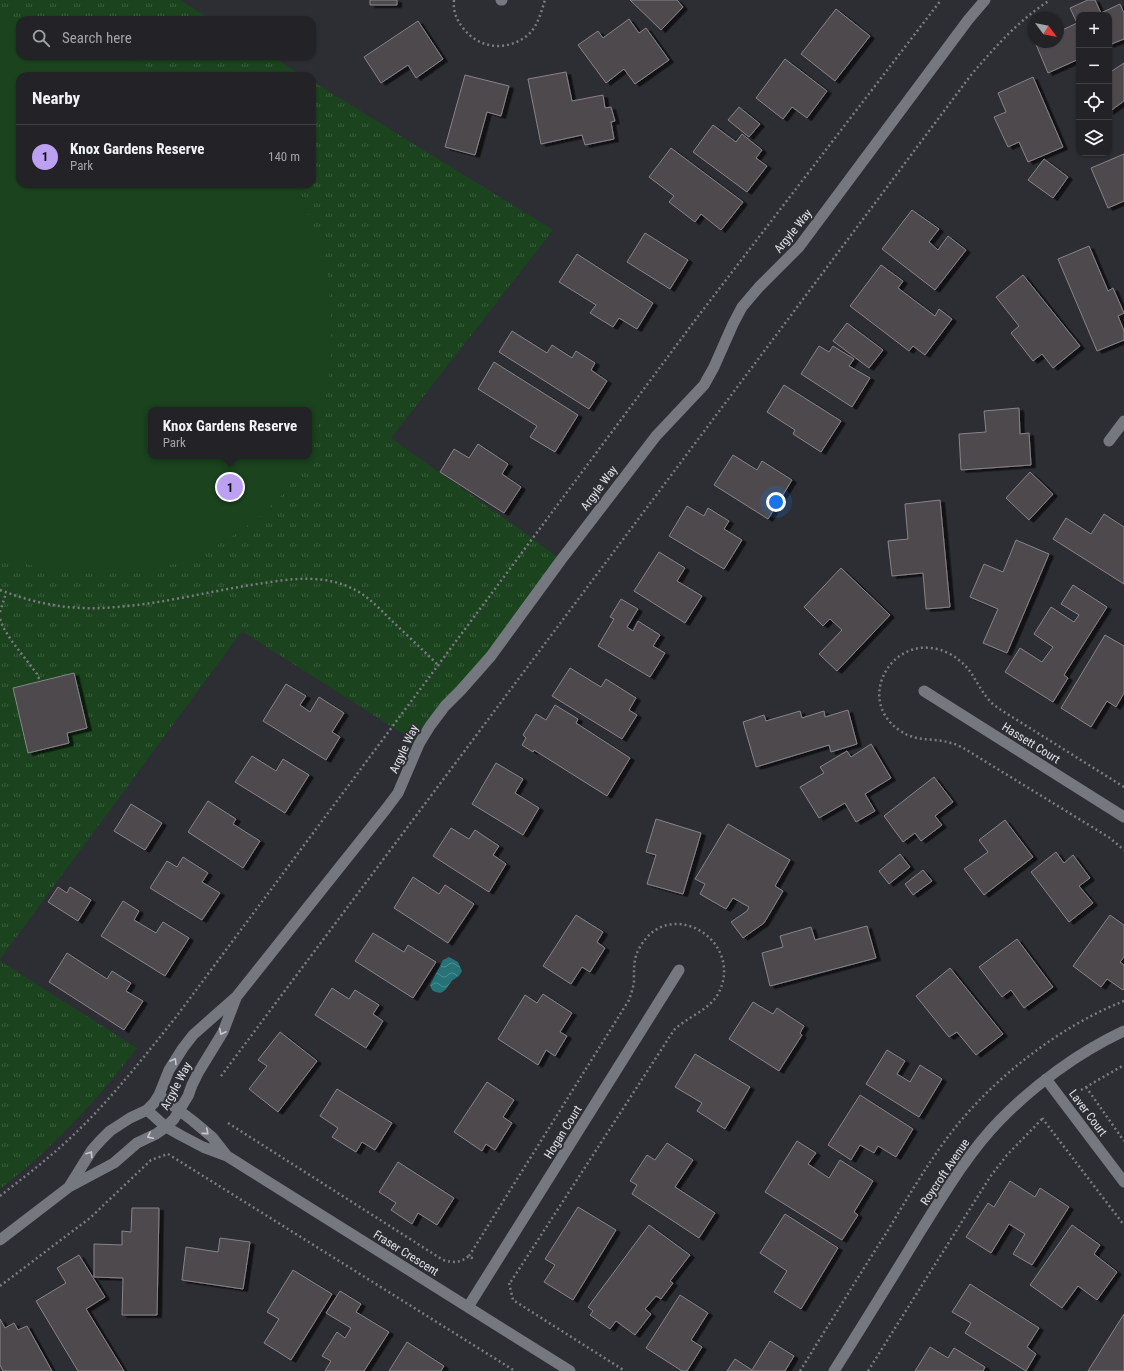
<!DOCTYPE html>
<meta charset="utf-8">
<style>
:root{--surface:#222227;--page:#2a2a2f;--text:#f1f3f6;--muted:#a2a4a7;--line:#3f3f44;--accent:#bca0f2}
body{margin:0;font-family:"Roboto Condensed",sans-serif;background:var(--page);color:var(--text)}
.controls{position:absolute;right:12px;top:12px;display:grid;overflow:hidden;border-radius:8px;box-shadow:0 1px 3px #0004}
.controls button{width:36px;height:36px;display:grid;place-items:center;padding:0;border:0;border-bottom:1px solid var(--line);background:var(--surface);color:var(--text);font:20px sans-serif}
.compass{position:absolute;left:1028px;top:12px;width:36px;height:36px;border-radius:50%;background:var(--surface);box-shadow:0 1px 3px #0004;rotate:122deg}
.you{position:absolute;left:776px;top:502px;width:14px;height:14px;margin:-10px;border:3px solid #fff;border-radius:50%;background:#1a73e8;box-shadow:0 0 0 6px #1a73e833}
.badge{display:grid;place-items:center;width:26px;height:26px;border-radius:50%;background:var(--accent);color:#111;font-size:13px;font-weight:700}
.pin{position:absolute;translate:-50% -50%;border:2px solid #fff;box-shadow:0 1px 4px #0006}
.popup{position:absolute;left:148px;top:407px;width:164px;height:52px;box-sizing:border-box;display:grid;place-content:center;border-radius:8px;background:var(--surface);filter:drop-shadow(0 1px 3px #0005);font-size:13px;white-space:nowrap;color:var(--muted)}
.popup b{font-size:15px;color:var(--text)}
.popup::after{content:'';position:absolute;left:50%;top:100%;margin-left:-8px;border:8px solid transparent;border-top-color:var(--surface)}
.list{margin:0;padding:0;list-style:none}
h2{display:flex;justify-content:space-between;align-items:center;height:52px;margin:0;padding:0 16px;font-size:17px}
h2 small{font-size:13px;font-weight:400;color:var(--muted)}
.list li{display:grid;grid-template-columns:26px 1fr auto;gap:12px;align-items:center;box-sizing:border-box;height:64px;padding:0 16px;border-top:1px solid var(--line)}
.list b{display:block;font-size:15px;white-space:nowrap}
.list p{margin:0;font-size:13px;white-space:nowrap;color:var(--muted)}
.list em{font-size:13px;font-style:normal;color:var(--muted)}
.icon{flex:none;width:22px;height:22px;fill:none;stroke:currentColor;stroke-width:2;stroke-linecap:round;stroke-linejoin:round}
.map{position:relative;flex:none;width:1124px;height:1371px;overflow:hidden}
.search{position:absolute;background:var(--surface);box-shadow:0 1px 3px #0004;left:16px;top:16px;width:300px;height:44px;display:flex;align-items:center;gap:10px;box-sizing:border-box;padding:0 14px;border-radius:12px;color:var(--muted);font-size:15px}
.panel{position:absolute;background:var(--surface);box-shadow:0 1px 3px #0004;left:16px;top:72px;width:300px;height:116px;border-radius:12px}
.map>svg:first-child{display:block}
.grass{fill:url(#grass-tufts);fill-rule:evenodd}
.garden{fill:#1a431e}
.water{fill:url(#water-waves)}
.building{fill:#4d484e;stroke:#898389;filter:url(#shadow)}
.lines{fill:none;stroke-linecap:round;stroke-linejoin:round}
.path{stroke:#7a7b80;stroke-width:2.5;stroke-dasharray:2 3;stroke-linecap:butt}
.minor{stroke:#76787f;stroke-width:11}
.oneway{stroke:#c6c7cc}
.labels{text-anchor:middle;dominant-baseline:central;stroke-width:4;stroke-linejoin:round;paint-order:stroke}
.street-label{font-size:12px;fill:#e0e1e5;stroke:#2d2e34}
</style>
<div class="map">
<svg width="1124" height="1371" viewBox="0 0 1124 1371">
<defs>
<pattern id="grass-tufts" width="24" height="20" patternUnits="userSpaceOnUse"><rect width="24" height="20" fill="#1a431e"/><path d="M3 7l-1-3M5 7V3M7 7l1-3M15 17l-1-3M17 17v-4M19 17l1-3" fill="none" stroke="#3b5e3f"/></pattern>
<pattern id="water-waves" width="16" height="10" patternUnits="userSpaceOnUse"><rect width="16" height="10" fill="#257376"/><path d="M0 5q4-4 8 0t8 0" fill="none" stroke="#4f8d90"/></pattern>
<filter id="shadow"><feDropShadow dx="4.5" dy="2.5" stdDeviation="0" flood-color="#0009"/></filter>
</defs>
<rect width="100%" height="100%" fill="#2d2e34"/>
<path class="grass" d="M0,0H180L212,20H20V56H271L303,76H20V184H312V81L553,230L391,438L528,535L561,560L419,744L242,631L0,959ZM151,410H309V456H151Z
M0,961L137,1048C96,1101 53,1148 0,1189Z"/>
<path class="garden" d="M0,15L25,20H20V56H127L165,76H20V184H294C300,196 306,210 311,223C315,231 319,240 322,248C328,265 329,284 330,302C334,353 329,403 309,449V410H151V456H306C298,471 290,487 278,499C242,536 191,564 140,572C134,573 126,573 119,573C79,575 38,570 0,556Z"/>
<path class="water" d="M449,957L458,962L462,971C460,976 457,977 453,980C448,984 445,996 436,992C432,991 431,988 430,985L443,960Z"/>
<path class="building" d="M370,0H397V5H370Z
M630,0H677L683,7L661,30Z
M1088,0H1095L1101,13L1120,4L1124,13V39L1109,45V15H1079V59L1048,73L1035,42H1058V32L1077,23L1070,8Z
M836,9L870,36L835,81L801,54Z
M629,19L639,33L646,28L669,60L635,84L624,69L606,83L578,45L598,31L603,38Z
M418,21L443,59L416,78L408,65L381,83L364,57Z
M785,59L827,91L807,118L792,107L783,119L756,98Z
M1124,63V101L1109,112V73Z
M566,72L572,101L603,95L605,108L611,107L615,121L611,122L614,139L585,145L582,135L541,144L528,79Z
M465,75L509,86L501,116L487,112L475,155L445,147Z
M1033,77L1063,147L1028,162L1019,142L1008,147L994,117L1006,112L998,93Z
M739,107L760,124L749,137L728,120Z
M713,125L736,142L742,134L762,150L756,158L767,166L747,192L693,152Z
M671,148L743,202L721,230L701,214L695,222L669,202L674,196L649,177Z
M1124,154V201L1108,208L1091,168Z
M1044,159L1068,177L1053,198L1028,180Z
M912,210L939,229L929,242L938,250L948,236L966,250L935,290L882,249Z
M645,233L688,260L670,289L627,262Z
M1089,246L1108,291L1113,288L1124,313L1118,316L1124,331V340L1097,351L1058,259Z
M577,254L653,303L637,329L619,318L613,327L590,313L596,305L559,282Z
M881,265L903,281L898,288L935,316L939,309L952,319L925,355L913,346L909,351L850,306Z
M1023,275L1080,346L1053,368L1042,354L1033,361L1011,333L1019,326L996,297Z
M847,323L883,350L869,368L833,341Z
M512,331L547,353L552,345L572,358L576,351L595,363L591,370L607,381L589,409L499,352Z
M819,346L829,352L833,346L854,359L849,366L870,378L852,407L801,374Z
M494,362L578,415L555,452L530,437L537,426L478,389Z
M784,385L841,421L821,452L793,434L795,430L767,412Z
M1019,408L1020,434L1029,433L1031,465L961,470L959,434L986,432L984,411Z
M478,444L508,464L502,474L521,487L504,513L440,472L454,449L469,458Z
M733,455L757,470L762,461L792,480L768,519L714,485Z
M1030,472L1053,494L1029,520L1006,498Z
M940,500L950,607L926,609L923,573L892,576L888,541L908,539L905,504Z
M687,506L704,516L708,508L729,521L724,529L742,540L724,569L669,536Z
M1104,514L1124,527V584L1053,539L1066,518L1091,534Z
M1016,540L1049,554L1007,653L983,643L998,609L970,597L984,564L1003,572Z
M659,552L685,568L677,581L702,596L685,623L634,591Z
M841,568L890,615L837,671L819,654L842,630L830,619L823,626L804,607Z
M1073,585L1107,607L1064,675L1068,678L1053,702L1005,672L1020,648L1042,662L1053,647L1034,634L1051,607L1074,622L1079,615L1061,604Z
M621,599L638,609L627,627L633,631L638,621L660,635L653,646L665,653L650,677L598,646L614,619L610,617Z
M1105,635L1124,646V693L1116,707L1107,701L1091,727L1061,708Z
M570,668L601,687L606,679L636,698L629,710L637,715L622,739L552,696Z
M74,673L87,728L67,733L69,743L28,753L13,688Z
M286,684L306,696L300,705L310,712L319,697L344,713L332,732L340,737L326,760L263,721Z
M555,705L578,719L576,723L630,758L607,796L534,750L533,752L522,745L526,738L523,735L536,714L546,720Z
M848,710L857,744L831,752L829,745L756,767L743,722L764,715L766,721L800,711L802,718L824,711L825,717Z
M871,744L891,778L865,794L875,811L856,822L845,803L819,818L800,787L824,773L820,767L847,751L851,757Z
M252,756L276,771L283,759L309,775L285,813L235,782Z
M496,763L523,779L515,793L539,808L523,835L472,804Z
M934,777L953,802L935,816L942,825L921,841L915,833L903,842L884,816Z
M208,801L236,819L233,824L260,841L243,868L188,832Z
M131,804L162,823L145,850L114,831Z
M656,819L701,833L683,894L647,884L656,855L646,852Z
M1005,820L1033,857L984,895L964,869L988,852L979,840Z
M728,824L790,860L775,886L783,891L764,923L743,938L731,922L747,911L749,907L733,898L726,909L700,894L705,884L695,879Z
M451,828L469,839L475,830L499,846L493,855L506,864L489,892L433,856Z
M1056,852L1064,863L1073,855L1090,878L1079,886L1093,903L1069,922L1031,872Z
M900,854L910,867L889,884L879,871Z
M183,857L208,873L202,882L220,893L202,920L150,888L167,861L177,867Z
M923,870L932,881L913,895L905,884Z
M413,877L439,894L445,885L474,904L448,943L394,908Z
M58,887L67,893L70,887L91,900L78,921L48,902Z
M123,901L139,911L134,920L156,933L163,922L189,938L165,976L101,936Z
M576,915L603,932L597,942L605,948L590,972L582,967L571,984L543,966Z
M1110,915L1124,925V957L1120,962L1124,965V989L1123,990L1107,979L1101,987L1073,966Z
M867,926L876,958L770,986L762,953L783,947L780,936L811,927L815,940Z
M373,933L404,952L408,945L436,962L413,998L355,961Z
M1017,939L1053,987L1024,1008L1011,990L1002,997L979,967Z
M67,953L107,979L112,971L131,983L126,991L143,1001L124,1030L49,982Z
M950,968L1003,1034L976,1055L957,1032L949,1037L916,996Z
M332,988L349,999L355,990L379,1005L373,1014L383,1021L366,1048L315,1015Z
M543,994L572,1013L560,1032L567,1036L555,1056L546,1050L538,1065L498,1039L525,995L537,1003Z
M753,1002L773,1014L777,1008L804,1026L800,1033L802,1035L779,1071L729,1039Z
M280,1032L317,1061L278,1112L249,1089L267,1066L258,1060Z
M887,1050L905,1061L897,1074L910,1082L920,1065L942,1079L919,1117L866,1084Z
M695,1054L750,1087L725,1129L697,1111L702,1103L675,1087Z
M487,1082L514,1100L503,1117L512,1123L495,1150L486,1144L482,1151L454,1132Z
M337,1089L392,1123L375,1150L362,1142L356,1152L332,1137L338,1128L320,1116Z
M860,1095L913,1129L896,1157L878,1146L874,1153L860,1145L851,1160L828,1145Z
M797,1141L816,1153L808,1164L829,1178L840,1160L873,1181L854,1212L858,1215L842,1240L765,1192Z
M667,1143L693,1160L675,1187L715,1213L699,1238L632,1194L637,1185L630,1181L647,1155L655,1160Z
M398,1162L454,1198L437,1225L418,1213L412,1224L391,1210L396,1203L379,1192Z
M1010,1181L1035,1197L1040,1188L1069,1207L1032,1265L1013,1254L1025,1234L1009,1224L991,1253L966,1237L988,1203L994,1207Z
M578,1207L616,1230L573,1300L544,1282L555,1265L545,1259Z
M132,1208H159L157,1315H122L123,1278L94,1277V1244L122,1245V1231L131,1232Z
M785,1214L838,1248L801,1309L774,1292L787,1271L760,1253Z
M649,1225L690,1255L670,1281L673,1283L661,1299L656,1296L645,1309L651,1314L635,1335L616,1321L610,1329L590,1315L593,1311L588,1307Z
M1072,1225L1100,1245L1094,1254L1117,1272L1097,1300L1078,1286L1062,1308L1030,1285Z
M220,1238L250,1242L243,1289L182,1280L186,1247L218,1252Z
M79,1255L105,1297L86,1309L124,1371H78L36,1301L66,1283L57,1268Z
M293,1270L332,1294L291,1360L264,1343L279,1319L267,1312Z
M970,1284L1039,1328L1027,1347L1036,1354L1026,1371L965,1333L971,1323L952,1312Z
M340,1291L361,1304L356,1312L389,1332L364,1371H325L331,1361L322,1356L337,1332L345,1338L351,1328L326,1313Z
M680,1295L708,1313L691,1340L702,1347L687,1371H682L646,1348Z
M1124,1314V1371H1088Z
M0,1319L5,1328L14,1323L18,1330L27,1326L52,1371H3L0,1365Z
M770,1341L794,1356L785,1371H727L735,1359L752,1370Z
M407,1342L444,1366L441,1371H389Z
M930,1347L948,1358L954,1348L985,1367L983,1371H915Z"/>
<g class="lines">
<path class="path" d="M454,0C453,11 456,19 463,28C479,49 507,52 528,35C538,26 541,12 545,0
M0,590C39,605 74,611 116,607C161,604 206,592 251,585C283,580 318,573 349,587C366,594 379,608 392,621C407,635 423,650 438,665
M0,612L6,593
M0,619L3,627L11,640L37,674L40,681
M1124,787L1001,710C997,707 992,704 989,700C973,681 974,668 950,654C897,626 852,697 899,730C917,743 932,737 951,743C956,744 961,747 965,749L1110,838L1124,850
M221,1076L971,75C995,47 1019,20 1050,0
M1086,1087L1124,1141
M1081,1090L1124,1065
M1042,1118L1124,1225
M228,1123L443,1260C454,1263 460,1263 469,1256L475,1260
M168,1154L515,1371
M0,1196C19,1181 39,1166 57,1150C102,1111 139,1063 176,1017L696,319L941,0
M469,1256L629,1000C631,994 633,988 634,982C634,969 633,958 640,947C670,894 746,942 718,994C708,1011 687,1017 674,1030L510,1283
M509,1283L513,1300L625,1371
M0,1286L90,1218L151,1160L168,1154
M800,1371C828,1326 856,1280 885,1235C907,1199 928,1162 954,1129C996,1076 1062,1025 1124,1001
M868,1371L990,1177L1007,1155L1044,1117"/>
<path class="minor" d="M501,0H502
M1109,441L1124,421
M924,691L1124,817
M1046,1079L1124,1182
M159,1095L193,1121L212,1137L227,1156
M147,1110L166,1127L182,1136L203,1147L227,1156L570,1371
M69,1187L92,1150L100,1141L110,1131L130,1118L147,1110L154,1103L159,1095L169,1070L183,1048L193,1035L237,996L386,809L398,793L419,744L430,726L445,706L461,690L491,656L561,560L656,436L704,385L714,367L733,324L742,307L759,287L799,247L968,20L985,0
M0,1240L69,1187L114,1163L137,1143L156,1134L166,1127L174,1119L188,1096L192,1085L198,1073L223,1032L236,998
M468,1307L679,970
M834,1371C863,1325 892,1278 920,1232C944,1194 968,1153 999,1121C1034,1085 1079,1052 1124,1031"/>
</g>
<defs><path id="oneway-chevron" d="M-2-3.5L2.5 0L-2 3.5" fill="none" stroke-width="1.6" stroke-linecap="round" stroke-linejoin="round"/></defs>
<g class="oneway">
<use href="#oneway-chevron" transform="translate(222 1032) rotate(117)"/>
<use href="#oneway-chevron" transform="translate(174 1061) rotate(-59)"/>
<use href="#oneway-chevron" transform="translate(206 1132) rotate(41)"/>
<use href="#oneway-chevron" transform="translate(150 1136) rotate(154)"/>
<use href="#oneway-chevron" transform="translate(90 1154) rotate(-56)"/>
</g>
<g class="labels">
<g class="street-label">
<text transform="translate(793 231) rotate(-51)">Argyle Way</text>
<text transform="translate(599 488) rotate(-53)">Argyle Way</text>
<text transform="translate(1031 743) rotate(32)">Hassett Court</text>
<text transform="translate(404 749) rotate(-65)">Argyle Way</text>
<text transform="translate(176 1086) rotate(-62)">Argyle Way</text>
<text transform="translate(1088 1113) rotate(53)">Laver Court</text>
<text transform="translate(563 1132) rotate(-58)">Hogan Court</text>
<text transform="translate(945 1172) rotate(-56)">Roycroft Avenue</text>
<text transform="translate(406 1253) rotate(32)">Fraser Crescent</text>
</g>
</g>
</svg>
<div class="controls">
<button>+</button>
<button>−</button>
<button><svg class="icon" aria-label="locate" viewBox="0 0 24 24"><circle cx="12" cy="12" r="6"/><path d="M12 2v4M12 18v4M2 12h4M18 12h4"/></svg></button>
<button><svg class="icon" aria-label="layers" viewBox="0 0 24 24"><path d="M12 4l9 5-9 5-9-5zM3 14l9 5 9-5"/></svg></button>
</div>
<svg class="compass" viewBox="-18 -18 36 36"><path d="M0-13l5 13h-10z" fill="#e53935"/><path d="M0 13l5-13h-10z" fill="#a2a4a7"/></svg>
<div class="you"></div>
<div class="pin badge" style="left:230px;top:487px">1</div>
<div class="popup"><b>Knox Gardens Reserve</b>Park</div>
<div class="search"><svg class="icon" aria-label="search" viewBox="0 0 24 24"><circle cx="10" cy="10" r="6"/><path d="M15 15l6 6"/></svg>Search here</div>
<section class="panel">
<h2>Nearby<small></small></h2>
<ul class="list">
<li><span class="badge">1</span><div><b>Knox Gardens Reserve</b><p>Park</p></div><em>140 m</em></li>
</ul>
</section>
</div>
